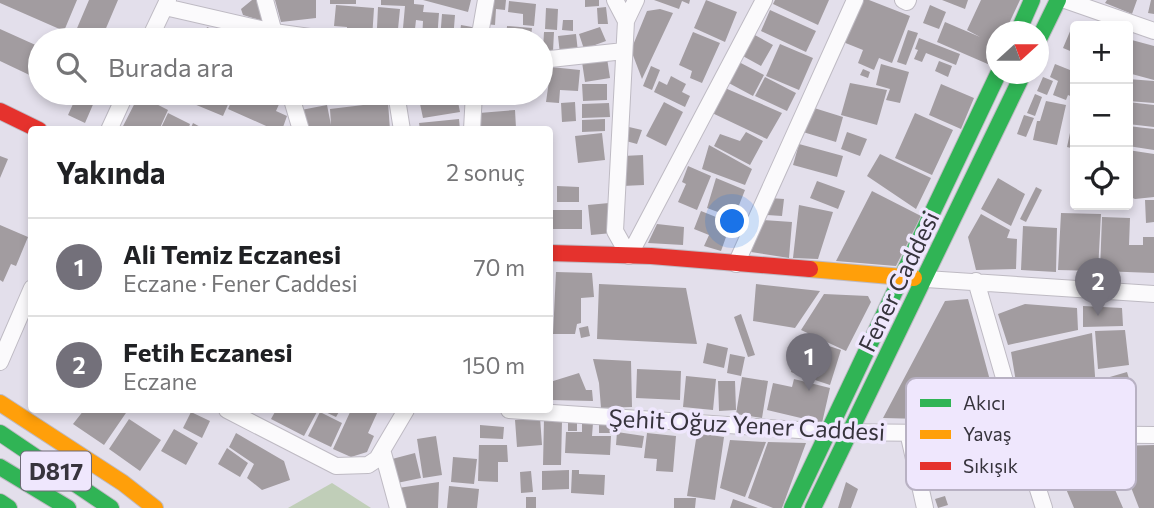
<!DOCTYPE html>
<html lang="tr">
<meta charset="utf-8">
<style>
:root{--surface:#fff;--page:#f6f6f6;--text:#202124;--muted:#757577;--line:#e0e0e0;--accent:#73707a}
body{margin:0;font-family:Commissioner,sans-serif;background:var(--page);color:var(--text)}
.controls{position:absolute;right:21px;top:21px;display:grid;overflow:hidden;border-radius:7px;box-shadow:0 4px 10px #0003}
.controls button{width:63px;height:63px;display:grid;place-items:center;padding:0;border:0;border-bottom:2px solid var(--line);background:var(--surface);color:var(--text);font:35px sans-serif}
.compass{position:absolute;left:986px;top:21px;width:63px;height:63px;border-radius:50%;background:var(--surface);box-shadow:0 4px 10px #0003;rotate:69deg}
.you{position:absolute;left:733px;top:222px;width:24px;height:24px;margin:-18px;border:5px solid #fff;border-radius:50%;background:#1a73e8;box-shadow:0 0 0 10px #1a73e833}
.badge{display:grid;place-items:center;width:46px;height:46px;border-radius:50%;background:var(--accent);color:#fff;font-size:23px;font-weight:700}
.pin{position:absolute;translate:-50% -58px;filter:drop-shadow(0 2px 4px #0008)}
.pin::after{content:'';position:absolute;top:37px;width:24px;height:21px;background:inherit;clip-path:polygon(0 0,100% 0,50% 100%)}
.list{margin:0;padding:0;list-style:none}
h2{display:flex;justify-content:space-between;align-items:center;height:91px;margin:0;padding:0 28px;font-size:30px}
h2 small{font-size:23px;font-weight:400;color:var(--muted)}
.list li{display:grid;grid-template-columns:46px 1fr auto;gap:21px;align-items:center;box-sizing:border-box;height:98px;padding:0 28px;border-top:2px solid var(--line)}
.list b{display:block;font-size:26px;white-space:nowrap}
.list p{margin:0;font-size:23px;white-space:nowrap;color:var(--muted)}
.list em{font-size:23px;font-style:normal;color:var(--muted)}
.icon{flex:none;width:38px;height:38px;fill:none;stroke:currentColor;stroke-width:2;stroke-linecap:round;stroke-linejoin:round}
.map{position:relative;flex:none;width:1154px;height:508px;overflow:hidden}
.search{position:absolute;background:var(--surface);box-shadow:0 4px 10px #0003;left:28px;top:28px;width:525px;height:77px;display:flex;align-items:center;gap:18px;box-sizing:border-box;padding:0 24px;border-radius:38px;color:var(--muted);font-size:26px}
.panel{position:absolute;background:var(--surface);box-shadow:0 4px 10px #0003;left:28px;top:126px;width:525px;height:287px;border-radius:7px}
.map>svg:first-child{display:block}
.green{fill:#c0ceb8}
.building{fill:#a29ca0}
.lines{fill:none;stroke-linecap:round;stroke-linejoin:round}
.street-casing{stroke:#bebac3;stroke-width:18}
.fast-casing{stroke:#bebac3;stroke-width:18}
.slow-casing{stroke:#bebac3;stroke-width:18}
.jam-casing{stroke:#bebac3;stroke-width:18}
.street{stroke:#fbfafc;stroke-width:16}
.fast{stroke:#30b455;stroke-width:16}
.slow{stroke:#ff9f0a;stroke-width:16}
.jam{stroke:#e5322d;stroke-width:16}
.labels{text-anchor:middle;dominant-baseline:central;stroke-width:7;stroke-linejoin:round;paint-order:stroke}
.shield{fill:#efe7fd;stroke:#6e6a77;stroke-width:2}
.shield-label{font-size:23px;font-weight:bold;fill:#37343d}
.street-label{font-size:24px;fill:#37343d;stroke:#efe7fd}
.key{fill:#efe7fd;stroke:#b8b1c3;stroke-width:2}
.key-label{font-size:19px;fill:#37343d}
</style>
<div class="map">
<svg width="1154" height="508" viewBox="0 0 1154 508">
<rect width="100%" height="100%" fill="#e3dfeb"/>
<path class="green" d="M332,483L371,508H288Z"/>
<path class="building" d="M0,0H77L64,31L0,3Z
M89,0H118L101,40H72Z
M252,0H259L266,22L243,15L241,9Z
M275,0H316V18L281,22Z
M330,0H356V4H330Z
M381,0H414V4L424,5L423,12L439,13L437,40H422L423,21L416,20L415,29L403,28L405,6L381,5Z
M423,0H471L468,12Z
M488,0H506L505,10L496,9L495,25L485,24Z
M585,0H599V6L585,7Z
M654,0H690L689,4L682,1L679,9Z
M706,0L737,12L725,42L694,28Z
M775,0H829L818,25L773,4Z
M860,0H869L910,16L892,63L879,58L874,70L858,63L863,50L843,42Z
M942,0H968L965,9Z
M981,0H1020L1005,32H996V51L990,65L937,42L945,22L980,37L967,30Z
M1107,0H1137L1132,14L1105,3Z
M1151,0H1154V14L1148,13Z
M509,1L536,4L534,26L523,25V14L508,12Z
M336,5L374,8L372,39L347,37V27L334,26Z
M930,5L946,12L939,29L923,23Z
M378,7L400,9L398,29L377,28Z
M606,7L608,24H598L597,8Z
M546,8L558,9L557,30L545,29Z
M660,9L673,13L642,79L631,50L647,11Z
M770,10L816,31L806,52L761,31Z
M442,14L455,15L453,40H440Z
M563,20H573V31L562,30Z
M1074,22L1085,26H1075V53L1063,48Z
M461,25L472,27L471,40H459Z
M507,26L532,28L531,36L518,35V40H506Z
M207,27L231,37L229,40H178L182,31L202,40Z
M600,27L606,41L584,49L579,34Z
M0,29L40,47V80L0,61Z
M908,30L918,33L906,65L897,62Z
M544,32H554L553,51L543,50Z
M693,32L720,43L702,83L690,78L692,71L679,65Z
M576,34L578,52L560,54L558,36Z
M753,34L773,45L761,66L741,55Z
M919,38L960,54L956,65L926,53L922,62L914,59L918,50L915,49Z
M1128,39L1154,46V80L1128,73Z
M780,44L813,58L799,90L766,76Z
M607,58L610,78L585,82L582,62Z
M735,60L764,75L753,96L725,81Z
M939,61L952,66L948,77L935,71Z
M881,64L909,72L900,103L886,100L890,89L876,85Z
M1055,64L1070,70L1072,65L1075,67V98L1068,95L1066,100L1053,95L1058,81L1050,77Z
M541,66L548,67L546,89L541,88Z
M651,66L660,70L652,90L643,86Z
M551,67L580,70L578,91L560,90L559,103L546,102Z
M863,69L870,72L868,78L860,75Z
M671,76L686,84L682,92L690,96L685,107L654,92L659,81L667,85Z
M765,77L796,93L787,111L755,96Z
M1043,77L1053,81L1047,95L1037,91Z
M1128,79L1154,81V103L1128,101Z
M850,83L887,90L877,125L841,115Z
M582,84H607V100L583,101Z
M941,84L974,98L961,129L929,115Z
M725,88L782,113L767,139L710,112Z
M78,93H98L85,123L68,115Z
M179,93H233L223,116L177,97Z
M235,93H284L276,111L287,116L282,130H275L228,109Z
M356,93H384L385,96L356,95Z
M1035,94L1042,97L1035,116L1027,113Z
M139,95L168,110L159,130H121Z
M457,97L460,112L423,118L420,104Z
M1046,101L1066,105L1057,145L1033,140L1037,121H1040Z
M388,102L390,130H376V127L305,130L301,110L327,105L331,125L330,109Z
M575,102L576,121L562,122L561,103Z
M664,102L683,112L666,146L646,136Z
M1128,102L1154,105V127L1128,124Z
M609,103L610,117L582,118V104Z
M811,107L843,117L836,142L803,132Z
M515,110L516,128L481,130L479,113Z
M168,113L190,124L188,130H160Z
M915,113L953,130L932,175L895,158Z
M1074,114H1075V149L1067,147Z
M1024,115L1034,118L1026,137L1017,134Z
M459,119L460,130H440V126H435L436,130H420L419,123Z
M605,119V131L582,132V120Z
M193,123L206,130H190Z
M1128,126L1154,129V150L1128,146Z
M629,127L642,130L637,144L626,141Z
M746,132L763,141L750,165L714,146L720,134L740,141Z
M847,132L867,139L860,156L841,149Z
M602,133L605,160L578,163L575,136Z
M799,144L843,156L837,177L793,165Z
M709,145L752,169L745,185L702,169Z
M1128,150L1154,154V197L1135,199L1128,196Z
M880,154L931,178L916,209L867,176Z
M643,155L644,185L622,186L623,156Z
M0,156L8,159L0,178Z
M688,166L711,176L697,210L678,202L686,184L682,182Z
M716,178L745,190L734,218L707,208Z
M998,178L1025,194L1011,226L981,209Z
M817,181L845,191L838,209L810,198Z
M550,185H552L553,204H550Z
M557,186L579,187V202H557Z
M1036,187L1042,190L1026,222L1020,219Z
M872,191L921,216L896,266L836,261Z
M770,198L784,199L782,216L767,215Z
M1145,200H1154V222L1146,223Z
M609,203L612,233L591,235L588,205Z
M799,205L833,212L818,259L793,258Z
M552,210H582V229H552Z
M701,211L731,223L721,251L704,246L709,235L694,229Z
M1061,213L1101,214L1098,271L1058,270Z
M981,214L1010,230L1007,238L1017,239L1016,269L976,270L968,237Z
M1102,217L1130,218L1129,245H1143V237H1154V273L1100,271Z
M763,220L792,222L789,258L751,252Z
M657,224L684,227L683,245L648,243Z
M0,225L28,237L16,266L11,264L3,282L0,280Z
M1023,226L1057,228L1056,272L1021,270Z
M556,272L592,273L594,297L581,298V323L577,324L575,334H553Z
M599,284L686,288L697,344L597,339Z
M756,284L820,291L795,328L753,321Z
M824,294L868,296L871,302L846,351L801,330Z
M968,299L1001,421L883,418L945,301Z
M1025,304L1077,308L1078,330L1008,345L998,314Z
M1083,306L1122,308L1123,326L1083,327Z
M741,314L755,355L748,357L734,317Z
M588,326L590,336L581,338L579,328Z
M1125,330L1129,365L1098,369L1095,331Z
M1092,333L1095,376L1094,422L1033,427L1017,388L1011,352Z
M802,337L841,350L830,385L791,372Z
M707,343L728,348L724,368L703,363Z
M730,354L745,357L741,376L727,373Z
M593,359L631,361L632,407L601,408L599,383Z
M637,369L681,371L680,400L636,398Z
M1127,372L1131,385L1122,387L1132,419L1109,426L1096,381Z
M579,373L586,390H592L593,401L550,400V382Z
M686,376L716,379L713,410L683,407Z
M742,377L768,381L762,418L736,414Z
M794,379L830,388L822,423L767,410L773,383L792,387Z
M718,381H735L736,410L719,411Z
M84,410H128L104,445L73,424Z
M276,410H318L304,436L271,419Z
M321,410H340L336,417Z
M351,410L378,411L368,433L374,436L367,452L351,457L333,449Z
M191,412L210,421L202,438L183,428Z
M320,412L342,423L331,447L308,436Z
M540,417L542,445L517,447L515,420Z
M129,419L161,440L140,471L109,449Z
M544,419L562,420L561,465H543Z
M568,419H577V431H568Z
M582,423H593L592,436H611L610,455L565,453L566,432H582Z
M599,423H611V433H599Z
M480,425L504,427L503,439L480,438Z
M174,429L198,443L186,465L161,451Z
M617,432L644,436L642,448L616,445Z
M236,433L284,461L290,480L262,490L247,478L254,464L229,447Z
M647,433L676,436L673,472L656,471L657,459L644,458Z
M697,433L724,437L715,500L687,496Z
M436,436L442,475L423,478L417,439Z
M730,440L766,442L745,497L720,488Z
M768,442L806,443L782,508H773L748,498Z
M479,445H507L508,462H498V482L478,481Z
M1154,445V508H1139L1115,446Z
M227,448L248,463L240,477L218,464Z
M415,453L421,478L397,483L392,459Z
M1100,455L1123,508H1074L1059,472Z
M453,457L477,459L474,484L451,482Z
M569,470V489L542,490V471Z
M572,470H579V474L605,475L604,495L571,493Z
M531,471L533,492L521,493L520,472Z
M439,482L438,508H404L398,488Z
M846,482L858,489L851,508H838Z
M449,486L479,489L477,508H447Z
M945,496L948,505L938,508L935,499Z
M526,497H536V508H526Z
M674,498H696L695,508H674Z
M733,499L758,508H730Z"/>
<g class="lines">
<g class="street-casing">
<path id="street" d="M265,0L276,40
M615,0L626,21
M903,0L907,2L908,0
M1065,0L1154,31
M165,7L274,32L331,40
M149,40L168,0
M479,40L486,0
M541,60L624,51
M290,93L301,130
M396,93L402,130
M109,130L126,93
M472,130L474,93
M629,256L764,0
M629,256L615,231L626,21L636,0
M736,264L855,0
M926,279L1154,294
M976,281L1020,433L1044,508
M0,362L32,288
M227,410L336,466L368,465L377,459L406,410
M509,410L828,432L1154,435
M908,432L925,508
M383,453L398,508"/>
</g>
<g class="fast-casing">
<path id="fast" d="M1018,32L1032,0
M1038,41L1058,0
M0,433L111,508
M0,467L68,508
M0,502L9,508
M792,508L998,74
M813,508L1023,74"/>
</g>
<g class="slow-casing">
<path id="slow" d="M810,269L914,278
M0,403L123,483L155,508"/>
</g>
<g class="jam-casing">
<path id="jam" d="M0,111L39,130
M550,253L651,256L810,269"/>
</g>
<use href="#street" class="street"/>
<use href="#fast" class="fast"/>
<use href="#slow" class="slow"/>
<use href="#jam" class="jam"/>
</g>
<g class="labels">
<rect class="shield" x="21" y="451.5" width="70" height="39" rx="5"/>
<g class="shield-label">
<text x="56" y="471">D817</text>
</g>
<g class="street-label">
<text transform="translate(898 281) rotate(-64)">Fener Caddesi</text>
<text transform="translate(747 424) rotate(3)">Şehit Oğuz Yener Caddesi</text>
</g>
</g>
<rect x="906" y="378" width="230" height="112" rx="10" class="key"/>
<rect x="920" y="399" width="31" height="8" fill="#30b455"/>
<rect x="920" y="430" width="31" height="9" fill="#ff9f0a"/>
<rect x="920" y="462" width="31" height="8" fill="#e5322d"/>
<g class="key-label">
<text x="963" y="410">Akıcı</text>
<text x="963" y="441">Yavaş</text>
<text x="963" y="473">Sıkışık</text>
</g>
</svg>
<div class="controls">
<button>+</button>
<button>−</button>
<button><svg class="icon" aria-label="locate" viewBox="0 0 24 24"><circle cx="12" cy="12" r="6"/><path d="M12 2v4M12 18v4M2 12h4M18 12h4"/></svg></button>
</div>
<svg class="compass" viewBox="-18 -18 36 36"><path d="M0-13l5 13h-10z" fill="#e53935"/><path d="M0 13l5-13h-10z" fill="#757577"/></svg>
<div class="you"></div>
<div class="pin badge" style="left:809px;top:391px">1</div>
<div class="pin badge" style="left:1098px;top:316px">2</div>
<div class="search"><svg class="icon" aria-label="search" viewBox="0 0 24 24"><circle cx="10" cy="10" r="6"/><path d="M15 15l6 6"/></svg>Burada ara</div>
<section class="panel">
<h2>Yakında<small>2 sonuç</small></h2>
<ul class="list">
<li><span class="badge">1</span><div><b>Ali Temiz Eczanesi</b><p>Eczane · Fener Caddesi</p></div><em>70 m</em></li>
<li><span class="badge">2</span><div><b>Fetih Eczanesi</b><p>Eczane</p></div><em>150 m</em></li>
</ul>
</section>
</div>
